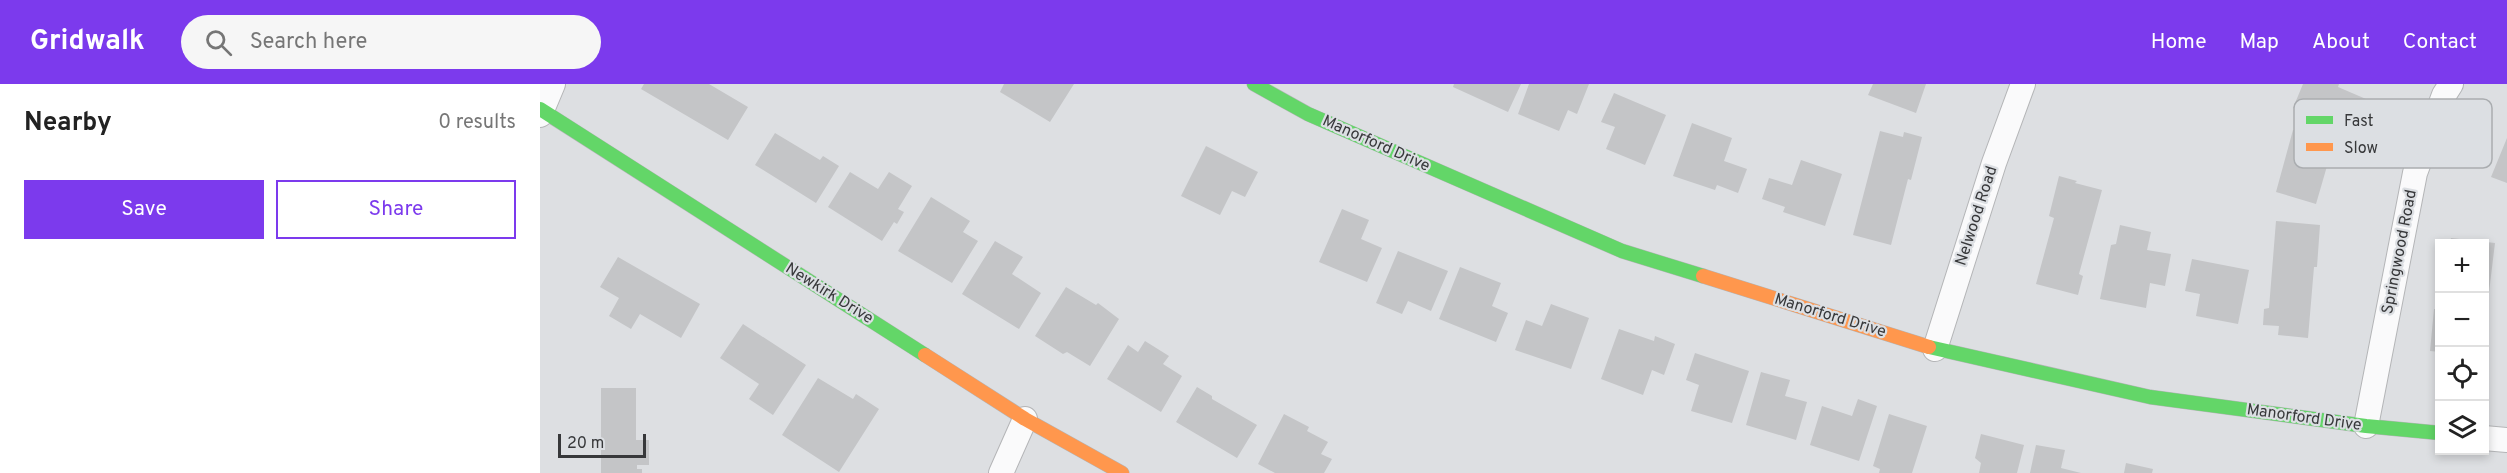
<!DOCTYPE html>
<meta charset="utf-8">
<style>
:root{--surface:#fff;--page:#f6f6f6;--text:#222;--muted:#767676;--line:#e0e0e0;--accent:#7c3aed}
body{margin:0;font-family:Overpass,sans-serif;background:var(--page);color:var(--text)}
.controls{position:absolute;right:18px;bottom:18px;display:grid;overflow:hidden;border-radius:0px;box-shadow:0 3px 9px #0003}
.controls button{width:54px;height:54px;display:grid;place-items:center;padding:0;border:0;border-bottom:2px solid var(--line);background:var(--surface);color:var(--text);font:30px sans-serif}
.scale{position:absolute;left:18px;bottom:15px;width:88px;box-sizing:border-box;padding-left:6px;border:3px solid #37383a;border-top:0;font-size:16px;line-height:21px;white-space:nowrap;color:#37383a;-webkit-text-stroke:4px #dcdfe3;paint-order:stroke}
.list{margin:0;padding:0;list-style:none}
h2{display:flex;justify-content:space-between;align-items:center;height:78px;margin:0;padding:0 24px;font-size:26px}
h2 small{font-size:20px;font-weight:400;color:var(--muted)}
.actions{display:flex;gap:12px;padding:18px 24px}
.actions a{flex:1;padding:14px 0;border:2px solid var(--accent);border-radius:0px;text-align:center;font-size:21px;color:var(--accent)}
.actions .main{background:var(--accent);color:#fff}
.icon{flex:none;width:33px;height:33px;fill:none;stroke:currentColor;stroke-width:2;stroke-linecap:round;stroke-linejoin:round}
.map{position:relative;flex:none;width:1967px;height:389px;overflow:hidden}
header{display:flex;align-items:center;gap:36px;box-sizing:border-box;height:84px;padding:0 30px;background:var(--accent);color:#fff}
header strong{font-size:28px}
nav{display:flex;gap:33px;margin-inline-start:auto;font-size:21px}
.search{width:420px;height:54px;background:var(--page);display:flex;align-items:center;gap:15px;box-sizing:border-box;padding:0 21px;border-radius:33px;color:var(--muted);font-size:22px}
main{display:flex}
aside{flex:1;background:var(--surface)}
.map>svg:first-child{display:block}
.building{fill:#c4c5c7}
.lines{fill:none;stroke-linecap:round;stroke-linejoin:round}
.street-casing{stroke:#b4b5b7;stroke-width:26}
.fast-casing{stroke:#b4b5b7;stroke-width:15}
.slow-casing{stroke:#b4b5b7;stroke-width:15}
.street{stroke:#fafafb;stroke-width:24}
.fast{stroke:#63d668;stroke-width:14}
.slow{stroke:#ff974d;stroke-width:14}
.labels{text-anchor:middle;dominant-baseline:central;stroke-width:4.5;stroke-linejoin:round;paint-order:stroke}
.street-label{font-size:16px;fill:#37383a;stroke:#dcdfe3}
.key{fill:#dcdfe3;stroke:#aaadb0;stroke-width:1.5}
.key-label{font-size:16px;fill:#37383a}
</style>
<header>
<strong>Gridwalk</strong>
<div class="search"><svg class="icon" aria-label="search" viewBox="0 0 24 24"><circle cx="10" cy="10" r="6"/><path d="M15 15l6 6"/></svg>Search here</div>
<nav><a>Home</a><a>Map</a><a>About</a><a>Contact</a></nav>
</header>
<main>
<aside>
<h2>Nearby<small>0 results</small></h2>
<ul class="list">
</ul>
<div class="actions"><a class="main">Save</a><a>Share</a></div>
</aside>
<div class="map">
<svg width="1967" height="389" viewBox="0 0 1967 389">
<rect width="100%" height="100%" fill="#dddfe2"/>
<path class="building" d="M104,0H169L208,23L188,56L101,5Z
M464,0H534L510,38L460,8Z
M914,0H981L968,28L913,3Z
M989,0H1049L1037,30L1028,26L1019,47L978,30Z
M1333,0H1386L1376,29L1328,11Z
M1763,0H1799L1798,3L1826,15L1812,49L1753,24Z
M1074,9L1126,31L1105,81L1066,65L1075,43L1061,38Z
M1152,39L1192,54L1184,77L1207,85L1198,109L1177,101L1175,106L1133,92Z
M1753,46L1794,58L1776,120L1736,108Z
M1340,47L1363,53L1364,48L1382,53L1371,96L1368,95L1351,161L1313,151Z
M235,49L280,76L283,72L299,82L276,119L215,81Z
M1967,54V99L1951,93Z
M666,62L718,88L705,113L692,107L680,131L641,112Z
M1261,76L1302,90L1285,142L1243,128L1245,123L1222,115L1229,94L1252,101Z
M310,88L338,105L349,88L372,102L358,125L364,128L357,140L354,138L342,157L288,123Z
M1519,92L1537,97L1535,99L1562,106L1539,190L1543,192L1538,211L1496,200L1514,134L1509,132Z
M391,113L430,137L423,148L438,157L412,199L358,167Z
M802,125L829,136L821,155L842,164L827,198L779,178Z
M1736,137L1780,141L1777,183H1774L1768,254L1738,251L1739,242L1723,241L1724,225L1729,224Z
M1580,141L1611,148L1607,166L1631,170L1625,202L1610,199L1606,224L1560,215L1571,161L1576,160Z
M1911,154L1955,159L1946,233L1944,159H1910Z
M455,157L483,173L472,190L501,209L479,245L422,210Z
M858,167L908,187L891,227L868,217L862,230L836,219Z
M78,173L160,220L141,254L100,230L91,245L69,232L79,214L60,203Z
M1652,175L1709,186L1698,240L1656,232L1660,210L1645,207Z
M920,183L961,199L952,222L968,229L956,258L899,235Z
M526,203L556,221L558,219L579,235L550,282L527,268L523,270L495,252Z
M1011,220L1049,234L1031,285L975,266L986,236L1002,242Z
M1894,225H1900V268L1890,267Z
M203,240L266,281L233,331L209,315L219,300L180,274Z
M1079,245L1114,257L1115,252L1135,260L1124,291L1112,286L1103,311L1061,295Z
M605,257L629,272L623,280L642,292L621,328L567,295L588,261L598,268Z
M1155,269L1209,287L1192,339L1151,327L1159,301L1146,296Z
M1221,288L1250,296L1245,312L1267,318L1256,356L1206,341Z
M278,294L313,315L316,310L339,325L299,388L242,351Z
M657,303L672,312V315L717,341L697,374L636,338Z
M61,304H96V356H109V381H97V385H102V389H61Z
M1318,315L1337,322L1319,377L1270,361L1282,322L1312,332Z
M744,330L769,343L767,347L788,358L781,370L792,375L784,389H735L718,380Z
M1349,330L1387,342L1372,389H1339L1340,385L1333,382Z
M1441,350L1484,361L1477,389H1439L1441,379L1435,374Z
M1496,361L1525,366L1521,384L1541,389H1490Z
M1586,379L1613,385L1612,389H1584Z"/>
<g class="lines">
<g class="street-casing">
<path id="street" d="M0,31L13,0
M1395,265L1454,79L1483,0
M1826,342L1875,89L1904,11L1911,0
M1944,354L1967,356
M461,389L485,335"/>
</g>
<g class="fast-casing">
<path id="fast" d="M714,0L768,30L1082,167L1163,192
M0,25L385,271
M1389,263L1610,313L1826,342L1900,349"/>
</g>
<g class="slow-casing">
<path id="slow" d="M1163,192L1389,263
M385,271L485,335L582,389"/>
</g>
<use href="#street" class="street"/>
<use href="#fast" class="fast"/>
<use href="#slow" class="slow"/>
</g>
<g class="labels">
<g class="street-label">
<text transform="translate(836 60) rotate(24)">Manorford Drive</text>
<text transform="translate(1437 132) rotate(-72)">Nelwood Road</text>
<text transform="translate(1860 168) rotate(-79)">Springwood Road</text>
<text transform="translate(289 210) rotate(32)">Newkirk Drive</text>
<text transform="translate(1290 232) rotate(17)">Manorford Drive</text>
<text transform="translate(1764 334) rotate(8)">Manorford Drive</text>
</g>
</g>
<rect x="1754" y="15" width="198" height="69" rx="9" class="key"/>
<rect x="1766" y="32" width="27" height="8" fill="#63d668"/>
<rect x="1766" y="59" width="27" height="8" fill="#ff974d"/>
<g class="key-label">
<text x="1804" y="42">Fast</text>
<text x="1804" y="69">Slow</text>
</g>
</svg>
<div class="controls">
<button>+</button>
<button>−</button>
<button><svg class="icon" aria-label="locate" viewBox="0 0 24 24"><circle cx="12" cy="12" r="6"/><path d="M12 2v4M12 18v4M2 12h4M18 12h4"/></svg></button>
<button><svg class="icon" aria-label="layers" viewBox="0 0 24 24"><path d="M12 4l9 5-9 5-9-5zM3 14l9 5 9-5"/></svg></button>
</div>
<div class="scale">20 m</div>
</div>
</main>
